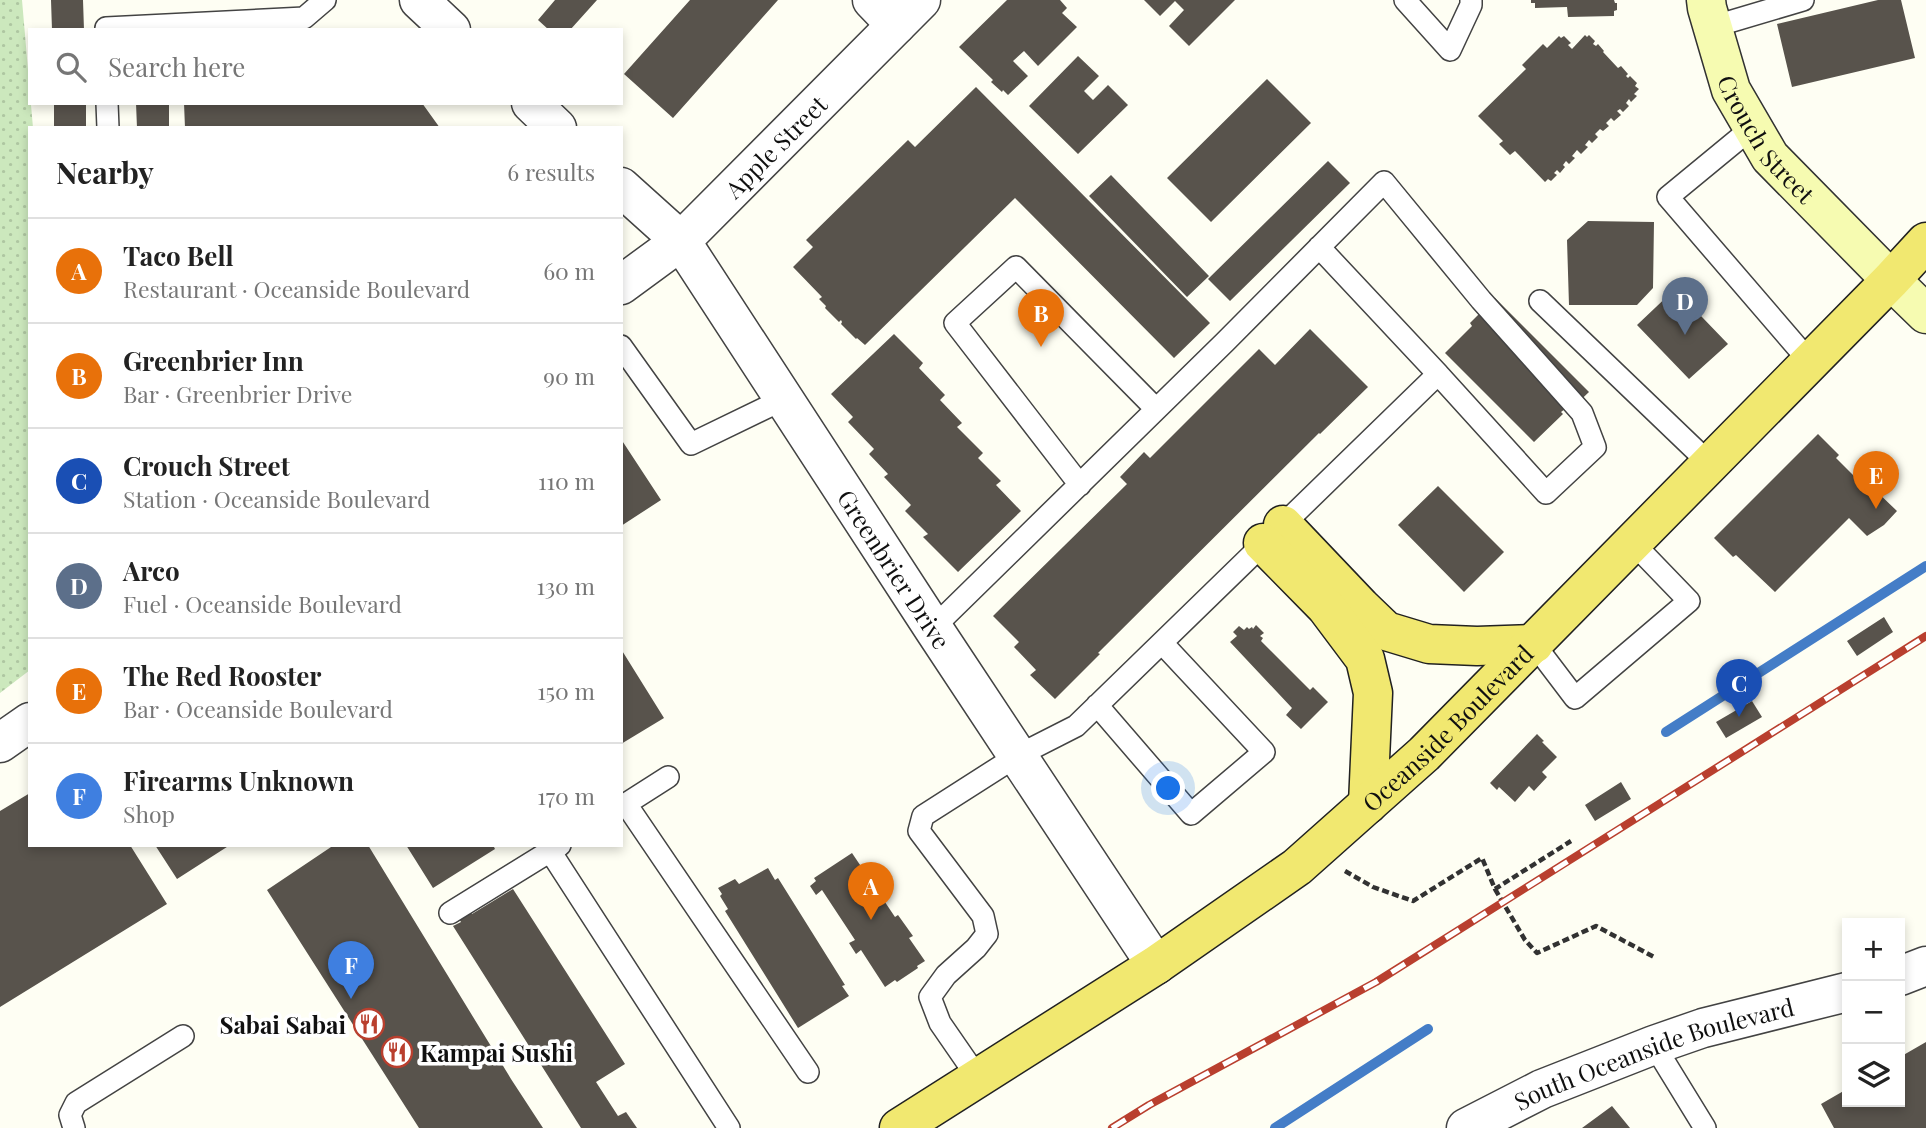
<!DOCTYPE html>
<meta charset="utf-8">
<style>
:root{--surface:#fff;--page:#f6f6f6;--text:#222;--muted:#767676;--line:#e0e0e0;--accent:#b93f2e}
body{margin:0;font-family:"Playfair Display",serif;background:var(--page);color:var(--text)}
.controls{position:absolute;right:21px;bottom:21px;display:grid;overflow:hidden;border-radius:0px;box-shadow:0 4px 10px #0003}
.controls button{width:63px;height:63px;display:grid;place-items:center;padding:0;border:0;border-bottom:2px solid var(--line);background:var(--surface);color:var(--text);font:35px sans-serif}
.you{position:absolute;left:1169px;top:789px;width:24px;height:24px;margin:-18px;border:5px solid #fff;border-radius:50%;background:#1a73e8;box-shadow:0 0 0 10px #1a73e833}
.badge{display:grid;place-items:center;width:46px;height:46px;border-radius:50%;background:var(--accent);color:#fff;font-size:23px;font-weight:700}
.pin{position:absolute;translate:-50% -58px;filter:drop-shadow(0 2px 4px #0008)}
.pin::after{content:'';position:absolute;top:37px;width:24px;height:21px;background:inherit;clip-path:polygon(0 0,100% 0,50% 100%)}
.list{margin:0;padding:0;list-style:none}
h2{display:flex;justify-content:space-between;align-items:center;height:91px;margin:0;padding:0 28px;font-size:30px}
h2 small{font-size:23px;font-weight:400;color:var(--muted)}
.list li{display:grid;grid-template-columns:46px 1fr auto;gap:21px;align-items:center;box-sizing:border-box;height:105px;padding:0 28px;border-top:2px solid var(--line)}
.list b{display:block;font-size:26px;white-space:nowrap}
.list p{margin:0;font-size:23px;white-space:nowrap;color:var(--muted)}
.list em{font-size:23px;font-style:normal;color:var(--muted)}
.icon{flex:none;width:38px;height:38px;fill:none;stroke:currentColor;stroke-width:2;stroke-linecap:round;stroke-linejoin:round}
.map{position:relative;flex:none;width:1926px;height:1128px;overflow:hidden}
.search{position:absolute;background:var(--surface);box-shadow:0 4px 10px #0003;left:28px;top:28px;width:595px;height:77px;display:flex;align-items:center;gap:18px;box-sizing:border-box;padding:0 24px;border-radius:0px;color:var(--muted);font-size:26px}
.panel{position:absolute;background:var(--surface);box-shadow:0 4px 10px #0003;left:28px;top:126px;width:595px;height:721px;border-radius:0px}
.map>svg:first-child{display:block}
.grass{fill:url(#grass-dots)}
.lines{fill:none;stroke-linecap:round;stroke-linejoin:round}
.stream{stroke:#447dc7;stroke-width:10}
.building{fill:#58534c}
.service-casing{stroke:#434343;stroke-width:24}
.minor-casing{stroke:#434343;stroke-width:41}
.tertiary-casing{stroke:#434343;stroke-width:41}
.secondary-casing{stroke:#323232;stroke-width:41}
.primary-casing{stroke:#212121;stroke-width:41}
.path{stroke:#323232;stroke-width:4.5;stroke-dasharray:7 3.5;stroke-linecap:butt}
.service{stroke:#fff;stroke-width:21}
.minor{stroke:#fff;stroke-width:38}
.tertiary{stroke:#fff;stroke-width:38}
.secondary{stroke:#f6fbb1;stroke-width:38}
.primary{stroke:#f1e870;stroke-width:38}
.rail-casing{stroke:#b93f2e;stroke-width:8}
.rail{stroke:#fff;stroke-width:5;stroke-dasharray:16;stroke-linecap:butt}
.labels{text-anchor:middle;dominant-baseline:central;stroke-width:7;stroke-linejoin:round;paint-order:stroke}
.street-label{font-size:24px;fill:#101010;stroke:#fff}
.poi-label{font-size:24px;font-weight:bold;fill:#101010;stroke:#fff;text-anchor:end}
</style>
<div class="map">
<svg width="1926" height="1128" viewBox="0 0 1926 1128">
<defs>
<pattern id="grass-dots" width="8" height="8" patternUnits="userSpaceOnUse" patternTransform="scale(1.75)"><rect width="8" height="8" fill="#cce8bd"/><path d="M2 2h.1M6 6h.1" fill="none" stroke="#aec6a1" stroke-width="1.8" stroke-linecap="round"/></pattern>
</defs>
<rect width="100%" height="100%" fill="#fefef3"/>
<path class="grass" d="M0,0H22L33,128H30V670L0,693Z"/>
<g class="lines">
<path class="stream" d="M1666,732L1926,566
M1275,1128L1428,1029"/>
</g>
<path class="building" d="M51,0H83L84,30H52Z
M555,0H597L570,30H549L538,20Z
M690,0H778L673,118L624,74Z
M1007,0H1060L1067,8L1062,13L1077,27L1038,66L1024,51L1013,61L1028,76L1008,95L1003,90L1002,92L991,82L993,80L959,47Z
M1144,0H1235L1189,46L1169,26L1184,10L1175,1L1160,16Z
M1531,0H1614L1615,3H1617V10L1614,11V16L1568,17L1567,7L1535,8V3H1531Z
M1878,0H1901L1915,58L1792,87L1777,24Z
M1585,35L1587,37L1589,35L1595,41L1593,44L1596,46L1598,44L1604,51L1603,52L1618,68L1621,66L1628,74L1626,76L1628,78L1630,76L1637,83L1635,86L1639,89L1634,94L1637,96L1631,102L1629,99L1626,103L1629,106L1623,112L1620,109L1617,111L1621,115L1614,121L1611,118L1606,123L1609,126L1603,131L1600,129L1595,134L1598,137L1592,143L1589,140L1585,145L1588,147L1581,154L1577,150L1572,156L1575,158L1569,164L1566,161L1563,165L1565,167L1560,173L1557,170L1554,173L1557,175L1551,181L1548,179L1545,182L1515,151L1510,155L1499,144L1503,141L1478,116L1526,69L1522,65L1543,44L1547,48L1559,36L1561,38L1564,36L1571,43L1568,45L1572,49Z
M1078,56L1099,76L1084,91L1093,100L1108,85L1128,105L1078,154L1029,106Z
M1267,79L1311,123L1211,222L1167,178Z
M976,87L1210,323L1174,358L1015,198L865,345L857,338L856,339L841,324L842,322L841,320L839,322L825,308L826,306L819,299L822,297L793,267L813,247L806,240L908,140L915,147Z
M54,103H86V128H54Z
M136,103H169V128H137Z
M184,103H422L440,128H185Z
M1328,161L1350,183L1230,301L1208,279Z
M1111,175L1209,276L1187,297L1089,196Z
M1588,221L1654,222L1653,288L1637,305H1569L1567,240Z
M1675,289L1728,344L1689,379L1637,325Z
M1495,298L1589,392L1568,412L1565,409L1561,412L1563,414L1534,442L1445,353L1472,326L1470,323Z
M1310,329L1368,387L1320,434L1319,433L1098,653L1100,654L1055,699L1030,675L1036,670L1014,647L1019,642L993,616L1127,484L1120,477L1144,452L1150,458L1259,349L1275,365Z
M894,334L923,363L919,368L945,395L940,400L962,423L957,427L983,453L978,458L1001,481L996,485L1021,511L958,572L923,537L928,534L905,511L911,505L884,477L888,474L869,454L874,449L848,422L853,417L831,394Z
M1818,434L1839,455L1836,458L1870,492L1874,489L1897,511L1884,525L1867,536L1849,518L1775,592L1736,555L1733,557L1714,538Z
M621,439L661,500L621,526Z
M1438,486L1504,552L1464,592L1398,525Z
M1884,617L1893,632L1857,656L1847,641Z
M1256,625L1264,633L1260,636L1263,638L1261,641L1310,690L1313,687L1328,702L1301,729L1286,715L1292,708L1230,642L1237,636L1233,632L1239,626L1244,630L1247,627L1249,629L1252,627L1253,629Z
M621,649L664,718L621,744Z
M1752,701L1762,717L1726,738L1716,722Z
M1537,734L1544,741L1542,742L1557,757L1542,772L1547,777L1534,791L1529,786L1515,802L1499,787L1497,790L1490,783Z
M1621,782L1631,799L1595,821L1585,805Z
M30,793V845H130L167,904L0,1007V811Z
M155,845H230L177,879Z
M334,845H368L511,1079L543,1128H419L267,890Z
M406,845H493L495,849L433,888Z
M852,853L895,917L898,915L913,936L909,938L925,961L917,966L918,968L897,982L895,980L885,987L861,950L856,954L849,943L855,940L822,890L816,895L810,886L816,881L814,878Z
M768,868L775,880L778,878L845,985L842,986L849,996L798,1028L725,911L728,909L720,896L722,894L718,888L735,879L739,884Z
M513,889L625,1064L596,1082L618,1116L626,1112L637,1128H581L453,926L461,922L458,917L469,910L472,914Z
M1926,1042V1128H1834L1821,1104L1847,1089V1102H1900V1057Z
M1612,1106L1630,1128H1582Z"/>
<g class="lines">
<g class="service-casing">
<path id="service" d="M1405,0L1450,50L1471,5V0
M1712,27L1803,0
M106,30V28L304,18L325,0
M107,103L108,128
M1753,127L1668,197L1810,362
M1540,301L1710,464
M621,346L691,444L784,399
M1080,485L955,323L1016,267L1156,409
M933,628L1225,342L1384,182L1481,300L1582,413L1595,447L1546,493L1438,374
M1534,644L1575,698L1689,601L1633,543
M1097,705L1191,814L1264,752L1162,643
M626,804L808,1072
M621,807L668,777
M550,851L729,1128
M450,913L560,845
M1654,1045L1705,1128
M978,1078L940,1023L930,997L946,975L976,948L987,934L983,916L919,831L923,816L1017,756L1076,726L1438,374L1319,247
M74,1128L70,1115L76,1103L183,1036"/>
</g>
<g class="minor-casing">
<path id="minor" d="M872,0L896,25"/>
</g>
<g class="tertiary-casing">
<g id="tertiary">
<path d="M419,0L451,30"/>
<path d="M531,103L557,128"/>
<path id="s1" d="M621,187L681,241L933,628L1156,965"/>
<path id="s2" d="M621,285L681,241L921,0"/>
<path d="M0,743L30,722"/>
<path d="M1900,976L1926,966"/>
<path id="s3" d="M1466,1128L1542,1089L1654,1045L1703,1028L1847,992"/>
</g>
</g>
<g class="secondary-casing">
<g id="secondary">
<path id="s4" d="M1706,0L1707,8L1731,90L1770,157L1891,280L1926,314"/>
</g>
</g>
<g class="primary-casing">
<g id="primary">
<path d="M1283,525L1361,607L1386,631L1429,644L1477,646L1534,644"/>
<path d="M1263,543L1326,607L1365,659L1373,693L1368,804"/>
<path id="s5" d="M899,1128L1156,965L1297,867L1424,754L1891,280L1926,242"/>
</g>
</g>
<path class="path" d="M1345,871L1373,887L1413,901L1482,858L1495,889L1571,841
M1495,889L1525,940L1537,953L1596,926L1656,958"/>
<use href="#service" class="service"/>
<use href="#minor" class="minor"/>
<use href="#tertiary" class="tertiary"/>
<use href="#secondary" class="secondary"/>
<use href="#primary" class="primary"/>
<g class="rail-casing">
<path id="rail" d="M1112,1128L1149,1105L1376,982L1926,636"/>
</g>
<use href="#rail" class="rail"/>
</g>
<defs>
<g id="restaurant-ring" transform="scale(1.575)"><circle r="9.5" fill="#fff" stroke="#b93f2e" stroke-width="1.5"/><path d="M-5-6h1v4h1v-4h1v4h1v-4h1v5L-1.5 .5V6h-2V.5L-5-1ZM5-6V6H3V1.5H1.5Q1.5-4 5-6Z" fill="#b93f2e"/></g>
</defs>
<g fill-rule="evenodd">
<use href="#restaurant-ring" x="369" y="1024"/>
<use href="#restaurant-ring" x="397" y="1052"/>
</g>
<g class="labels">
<g class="street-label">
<text stroke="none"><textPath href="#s4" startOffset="154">Crouch Street</textPath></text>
<text stroke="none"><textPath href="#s2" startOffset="208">Apple Street</textPath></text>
<text stroke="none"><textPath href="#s1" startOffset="472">Greenbrier Drive</textPath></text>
<text stroke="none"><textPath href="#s5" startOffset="681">Oceanside Boulevard</textPath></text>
<text stroke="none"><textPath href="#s3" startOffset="203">South Oceanside Boulevard</textPath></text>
</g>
<g class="poi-label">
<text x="346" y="1024">Sabai Sabai</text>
<text x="420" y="1052" text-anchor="start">Kampai Sushi</text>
</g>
</g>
</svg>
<div class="controls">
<button>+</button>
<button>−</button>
<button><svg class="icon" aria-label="layers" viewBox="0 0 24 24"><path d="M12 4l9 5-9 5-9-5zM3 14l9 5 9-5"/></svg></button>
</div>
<div class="you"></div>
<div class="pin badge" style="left:871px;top:920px;background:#e8710a">A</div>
<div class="pin badge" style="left:1041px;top:347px;background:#e8710a">B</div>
<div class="pin badge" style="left:1739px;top:717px;background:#1a4fb4">C</div>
<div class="pin badge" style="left:1685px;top:335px;background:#5c6f8a">D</div>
<div class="pin badge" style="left:1876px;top:509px;background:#e8710a">E</div>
<div class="pin badge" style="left:351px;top:999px;background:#3f7fe0">F</div>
<div class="search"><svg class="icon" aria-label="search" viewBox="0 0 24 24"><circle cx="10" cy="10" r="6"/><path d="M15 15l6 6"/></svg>Search here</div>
<section class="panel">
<h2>Nearby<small>6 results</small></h2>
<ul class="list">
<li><span class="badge" style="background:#e8710a">A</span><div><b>Taco Bell</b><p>Restaurant · Oceanside Boulevard</p></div><em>60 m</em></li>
<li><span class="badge" style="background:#e8710a">B</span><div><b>Greenbrier Inn</b><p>Bar · Greenbrier Drive</p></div><em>90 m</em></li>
<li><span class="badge" style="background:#1a4fb4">C</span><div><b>Crouch Street</b><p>Station · Oceanside Boulevard</p></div><em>110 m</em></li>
<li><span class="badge" style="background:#5c6f8a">D</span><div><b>Arco</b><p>Fuel · Oceanside Boulevard</p></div><em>130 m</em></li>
<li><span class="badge" style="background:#e8710a">E</span><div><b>The Red Rooster</b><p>Bar · Oceanside Boulevard</p></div><em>150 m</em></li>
<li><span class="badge" style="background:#3f7fe0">F</span><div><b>Firearms Unknown</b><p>Shop</p></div><em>170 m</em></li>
</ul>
</section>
</div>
